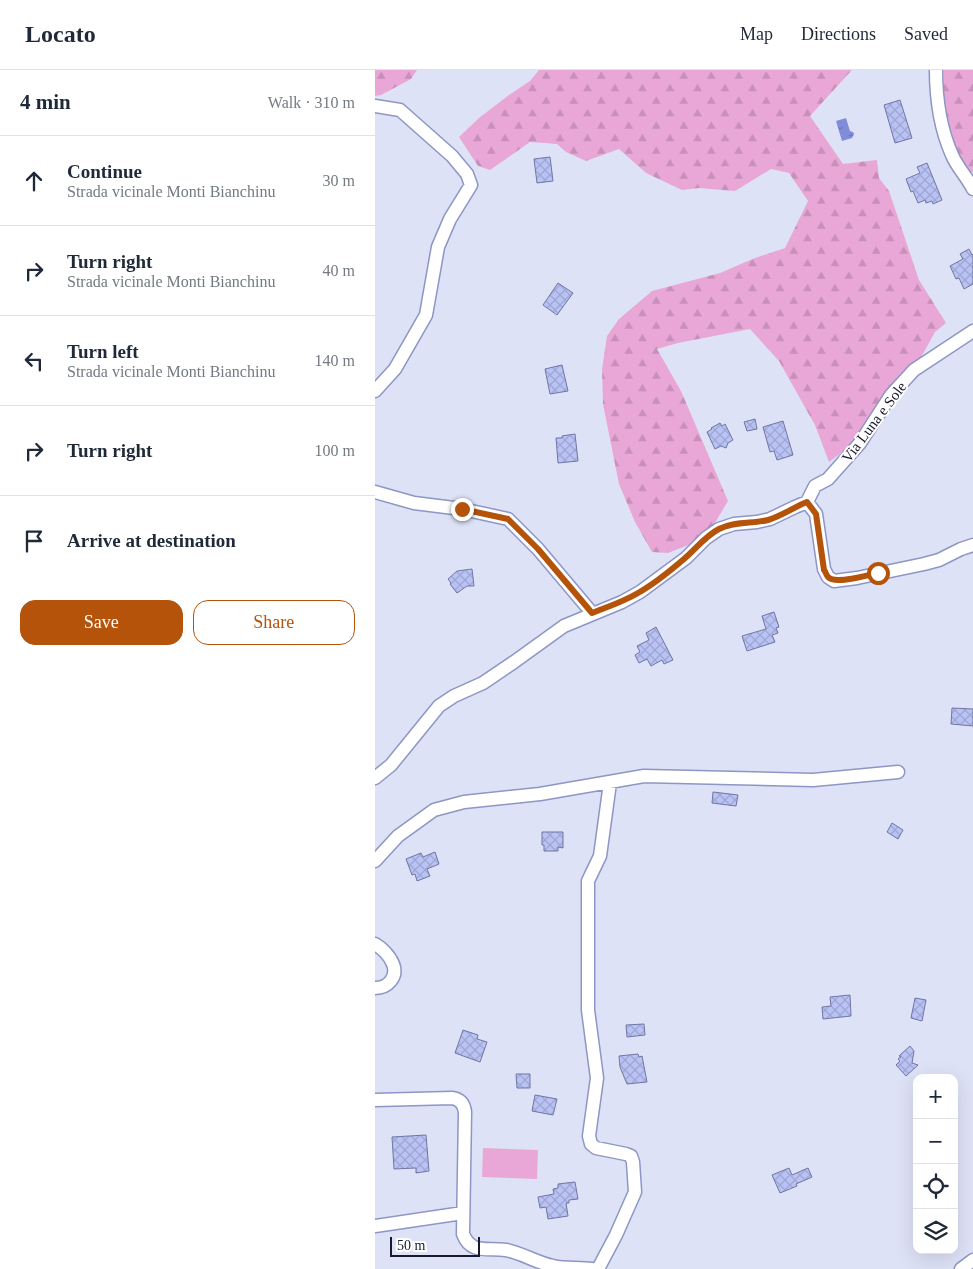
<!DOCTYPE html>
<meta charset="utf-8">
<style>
:root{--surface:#fff;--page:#f2f2f3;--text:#1f2937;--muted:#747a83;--line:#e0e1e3;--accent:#b45309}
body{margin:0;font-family:Georgia,serif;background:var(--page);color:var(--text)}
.controls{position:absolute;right:15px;bottom:15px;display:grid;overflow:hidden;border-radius:10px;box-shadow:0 5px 20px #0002}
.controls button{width:45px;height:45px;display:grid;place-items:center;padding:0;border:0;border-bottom:1px solid var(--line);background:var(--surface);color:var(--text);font:25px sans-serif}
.scale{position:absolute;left:15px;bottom:12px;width:90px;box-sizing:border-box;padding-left:5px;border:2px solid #181a2c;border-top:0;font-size:14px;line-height:18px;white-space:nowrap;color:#181a2c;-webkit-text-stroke:4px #fff;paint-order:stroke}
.stop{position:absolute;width:15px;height:15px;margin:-11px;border:4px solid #b45309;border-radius:50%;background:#fff}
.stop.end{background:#b45309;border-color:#fff;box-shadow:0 1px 5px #0008}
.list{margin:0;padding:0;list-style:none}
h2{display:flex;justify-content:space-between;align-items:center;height:65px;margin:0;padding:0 20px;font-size:21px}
h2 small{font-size:16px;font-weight:400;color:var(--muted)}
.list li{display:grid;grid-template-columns:32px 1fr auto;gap:15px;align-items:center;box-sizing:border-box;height:90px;padding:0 20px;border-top:1px solid var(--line)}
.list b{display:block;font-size:19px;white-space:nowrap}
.list p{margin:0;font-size:16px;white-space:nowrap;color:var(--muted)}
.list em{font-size:16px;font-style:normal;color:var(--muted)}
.actions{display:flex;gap:10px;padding:15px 20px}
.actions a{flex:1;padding:11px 0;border:1px solid var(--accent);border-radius:15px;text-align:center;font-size:18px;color:var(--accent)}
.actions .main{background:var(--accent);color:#fff}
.icon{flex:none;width:28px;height:28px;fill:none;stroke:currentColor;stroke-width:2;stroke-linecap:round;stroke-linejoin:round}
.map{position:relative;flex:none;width:598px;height:1199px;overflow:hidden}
header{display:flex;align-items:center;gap:30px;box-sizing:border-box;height:70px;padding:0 25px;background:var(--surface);border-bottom:1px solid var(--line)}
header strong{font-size:24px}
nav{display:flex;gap:28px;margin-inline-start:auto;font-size:18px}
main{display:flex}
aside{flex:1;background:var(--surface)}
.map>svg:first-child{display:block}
.forest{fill:url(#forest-firs)}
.pitch{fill:#e9a7d7}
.water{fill:url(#water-ripples)}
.building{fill:url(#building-cross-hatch);stroke:#6f76a3}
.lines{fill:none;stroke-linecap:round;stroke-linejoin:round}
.minor-casing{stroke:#8d96c4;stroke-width:15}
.minor{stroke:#fff;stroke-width:12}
.route{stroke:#b45309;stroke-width:6}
.labels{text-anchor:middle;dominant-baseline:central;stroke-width:4;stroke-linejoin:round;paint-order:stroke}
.street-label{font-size:15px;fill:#181a2c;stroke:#fff}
</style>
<header>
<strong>Locato</strong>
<nav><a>Map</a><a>Directions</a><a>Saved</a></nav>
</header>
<main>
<aside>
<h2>4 min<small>Walk · 310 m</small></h2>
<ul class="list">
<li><svg class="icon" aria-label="ahead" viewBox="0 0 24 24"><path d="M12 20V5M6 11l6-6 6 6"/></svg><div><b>Continue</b><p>Strada vicinale Monti Bianchinu</p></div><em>30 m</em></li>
<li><svg class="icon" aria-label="right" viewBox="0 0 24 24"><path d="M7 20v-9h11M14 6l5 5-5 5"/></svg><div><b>Turn right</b><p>Strada vicinale Monti Bianchinu</p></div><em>40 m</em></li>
<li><svg class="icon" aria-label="left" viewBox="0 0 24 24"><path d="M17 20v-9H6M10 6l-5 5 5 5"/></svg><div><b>Turn left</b><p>Strada vicinale Monti Bianchinu</p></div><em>140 m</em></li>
<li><svg class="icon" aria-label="right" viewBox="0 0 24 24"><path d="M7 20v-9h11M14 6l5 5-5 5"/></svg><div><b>Turn right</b></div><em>100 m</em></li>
<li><svg class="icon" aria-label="arrive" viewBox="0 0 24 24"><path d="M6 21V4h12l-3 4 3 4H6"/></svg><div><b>Arrive at destination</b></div></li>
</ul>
<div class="actions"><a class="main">Save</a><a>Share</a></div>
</aside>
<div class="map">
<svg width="598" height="1199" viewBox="0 0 598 1199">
<defs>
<pattern id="forest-firs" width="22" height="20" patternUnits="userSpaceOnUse" patternTransform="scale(1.25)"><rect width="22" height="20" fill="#e9a7d7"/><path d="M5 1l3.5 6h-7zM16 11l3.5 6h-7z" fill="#c78fb9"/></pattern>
<pattern id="water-ripples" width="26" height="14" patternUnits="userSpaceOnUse" patternTransform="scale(1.25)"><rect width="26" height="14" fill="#818cdb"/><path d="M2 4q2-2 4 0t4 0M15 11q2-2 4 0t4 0" fill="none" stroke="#6972b2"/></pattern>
<pattern id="building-cross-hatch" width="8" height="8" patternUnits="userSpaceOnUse" patternTransform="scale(1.25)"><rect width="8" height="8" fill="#b9c2f4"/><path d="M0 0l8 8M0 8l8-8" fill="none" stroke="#9ea6d1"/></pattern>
</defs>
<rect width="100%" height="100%" fill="#dee2f7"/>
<path class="forest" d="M0,0H42L36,9L6,25L0,26Z
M164,0H477L435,46L468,94L502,90L504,108L514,121L544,210L571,253L560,262L539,300L491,364L454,392L440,355L404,291L375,259L303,273L282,279L306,321L353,431L331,468L293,483L277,482L260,452L244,414L228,334L227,299L232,266L244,249L277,221L345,203L380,188L410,178L433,131L414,103L396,99L360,121L324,118L307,120L271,103L244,79L211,91L191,82L182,74L155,72L115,100L103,96L84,67L104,48L134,25L155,11Z
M569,0H598V102H595C590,96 585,89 581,82C569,57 568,28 569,0Z"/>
<path class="pitch" d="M108,1078L163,1080L162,1109L107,1107Z"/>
<path class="water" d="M471,48L475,61L478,62L479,64L477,68L467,71L461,51Z"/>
<path class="building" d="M525,30L537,68L520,73L509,35Z
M175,87L178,111L162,113L159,89Z
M552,93L567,130L558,134L557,131L551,133L550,130L543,133L538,121L536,122L531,109L545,103L542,97Z
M594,179L597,185L598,184V214L589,219L584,208L581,209L575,196L588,189L585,184Z
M183,213L198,223L182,245L168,235Z
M187,295L193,321L175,324L170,299Z
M380,349L382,359L372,361L369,352Z
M408,351L418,385L402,390L399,381L395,382L388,357Z
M345,353L347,356L350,354L358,370L353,373L351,378L346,376L340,379L332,362L337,359L336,358Z
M200,364L203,391L183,393L181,368H187V366Z
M97,499L99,516H92L82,523L75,514L76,513L73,509L82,501Z
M399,542L404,557L401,558L403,563L397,565L400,572L372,581L367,566L391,559L387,546Z
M281,557L298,590L289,594L287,590L276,596L272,589L264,593L260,585L265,582L262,576L274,570L271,563Z
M577,638L598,639V656L576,654Z
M338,722L363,725L361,736L337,733Z
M517,753L528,760L523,769L512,762Z
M167,762H188V778L183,777V781H169V775H167Z
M60,782L64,794L52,799L55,806L42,811L40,804L37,805L31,789L46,783L48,787Z
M475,925L476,946L448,949L447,937L456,936L455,927Z
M540,928L551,930L547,951L536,948Z
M269,954L270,965L252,967L251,955Z
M88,960L103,965L102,969L112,972L105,992L80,983Z
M535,976L539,981L537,993L543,995L531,1006L521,995L525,991L523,989L526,987L524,986Z
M263,984L264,987L267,986L272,1012L252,1014L245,997L244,986Z
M141,1004H155V1018H142Z
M160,1025L182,1029L178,1045L157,1041Z
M51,1065L54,1101L41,1103V1098L19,1099L17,1067Z
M414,1098L417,1105L433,1098L437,1107L421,1114L422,1116L405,1123L397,1105Z
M200,1112L203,1129L194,1130V1133H191L193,1146L173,1149L171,1137L165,1138L163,1127L179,1124L178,1119L183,1118V1114Z"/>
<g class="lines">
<g class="minor-casing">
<path id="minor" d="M561,0C561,29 565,58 577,85C582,97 592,107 598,119
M0,36L25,40L77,86L92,104L96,115L75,149L63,177L51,245L20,299L0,321
M0,422L39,433L87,439L133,449L163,479L217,543
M432,432L440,416L453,409L485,373L516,325L539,300L598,261
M0,708L16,695L64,636L79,626L108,613L139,592L189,556L247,532L265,522L311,488L331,468L344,459L359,454L382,452L395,449L420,437L432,432L441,444L449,499L453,507L459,511L482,508L549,494L564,490L586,479L598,475
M0,791L23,766L59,740L89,732L165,724L269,706L438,710L523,702
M0,874C7,878 15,886 18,894C23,907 13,918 0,918
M0,1030L77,1028C85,1029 89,1034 90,1042L88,1164C96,1185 113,1177 131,1180C147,1183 162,1193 178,1196C191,1199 204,1197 217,1199
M0,1156L88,1143
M223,1199L241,1165L260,1122L258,1092L256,1086L251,1084L221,1078L216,1074L214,1066L222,1008L213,940V811L225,786L235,713
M586,1199L598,1190"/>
</g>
<use href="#minor" class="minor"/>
</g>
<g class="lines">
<path class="route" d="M87,439L133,449L163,479L217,543C232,537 248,532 263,523C279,514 295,501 309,489C321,479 330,466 344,459C360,451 377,454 393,450C407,446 419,437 432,432L441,444L449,500C451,502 451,505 453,507C460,515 493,505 503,503"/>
</g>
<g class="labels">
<g class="street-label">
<text transform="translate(499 352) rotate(-53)">Via Luna e Sole</text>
</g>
</g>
</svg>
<div class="controls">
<button>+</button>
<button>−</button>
<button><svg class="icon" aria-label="locate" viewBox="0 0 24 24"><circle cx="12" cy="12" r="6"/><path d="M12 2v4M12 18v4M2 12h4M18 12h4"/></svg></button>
<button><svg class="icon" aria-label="layers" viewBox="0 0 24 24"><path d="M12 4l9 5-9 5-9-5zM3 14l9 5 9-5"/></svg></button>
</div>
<div class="scale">50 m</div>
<div class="stop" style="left:503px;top:503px"></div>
<div class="stop end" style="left:87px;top:439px"></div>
</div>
</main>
